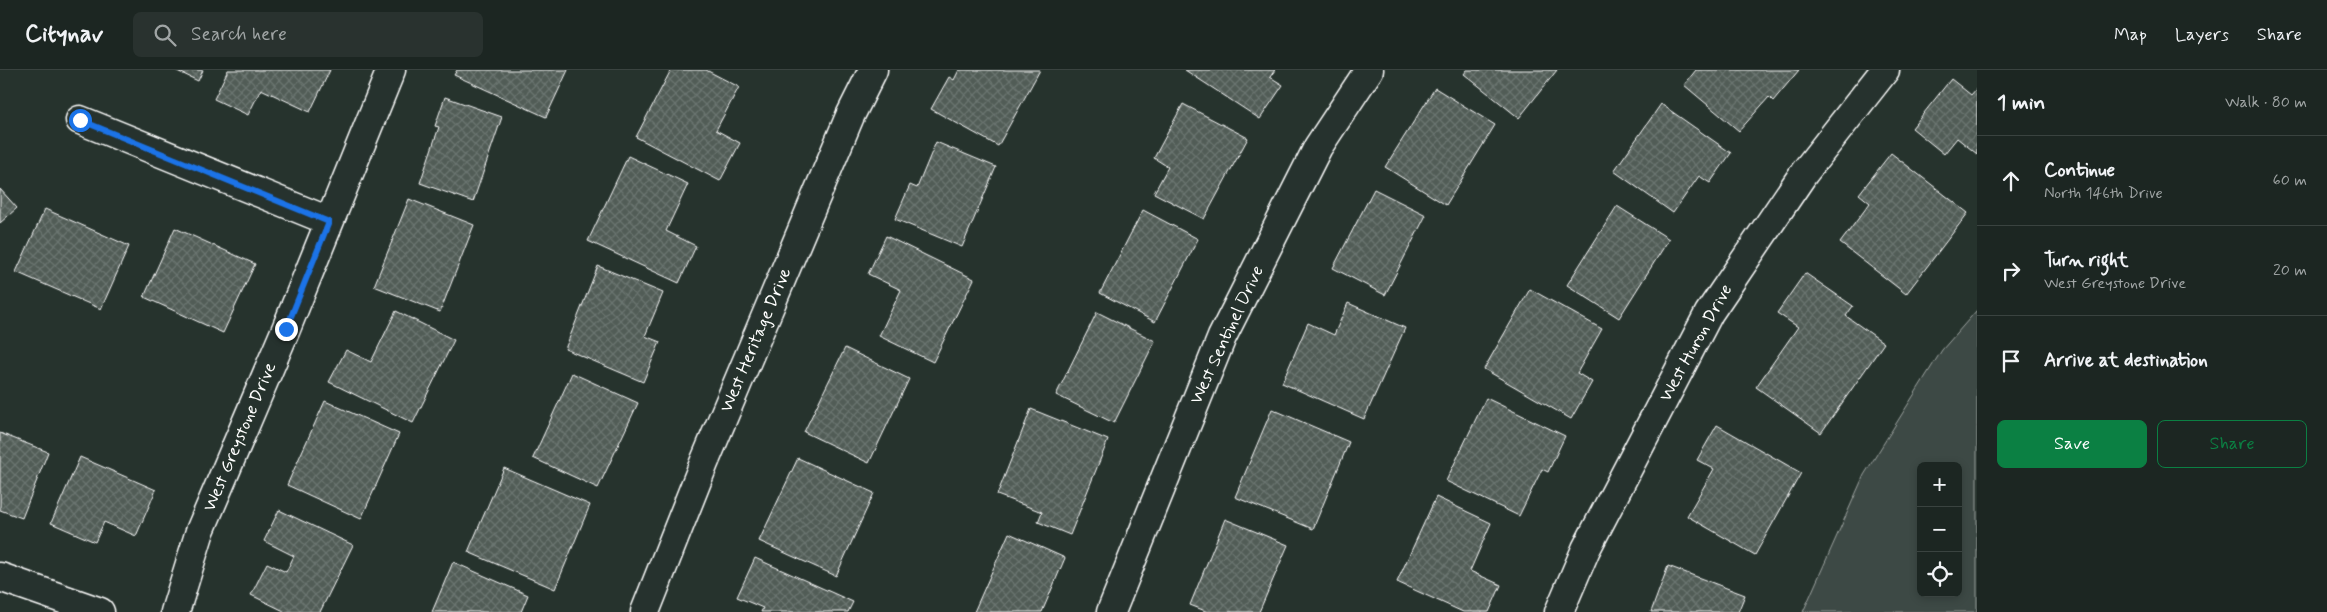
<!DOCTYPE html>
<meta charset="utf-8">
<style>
:root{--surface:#1c2622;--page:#29322f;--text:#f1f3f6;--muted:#a0a5a5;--line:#3a4340;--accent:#0b8043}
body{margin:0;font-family:Mynerve,sans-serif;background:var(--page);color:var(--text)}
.controls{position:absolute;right:15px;bottom:15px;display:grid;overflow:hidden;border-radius:8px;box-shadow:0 2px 8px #0003}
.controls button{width:45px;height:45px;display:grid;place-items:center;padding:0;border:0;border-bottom:1px solid var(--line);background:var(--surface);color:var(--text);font:25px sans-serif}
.stop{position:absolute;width:15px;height:15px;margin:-11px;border:4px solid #1a73e8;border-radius:50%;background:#fff}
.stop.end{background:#1a73e8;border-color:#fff;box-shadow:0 1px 5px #0008}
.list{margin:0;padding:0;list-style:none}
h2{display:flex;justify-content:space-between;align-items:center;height:65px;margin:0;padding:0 20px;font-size:21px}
h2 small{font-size:16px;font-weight:400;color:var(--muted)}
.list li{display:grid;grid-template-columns:32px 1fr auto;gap:15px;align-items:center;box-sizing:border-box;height:90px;padding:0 20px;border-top:1px solid var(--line)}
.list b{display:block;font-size:19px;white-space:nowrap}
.list p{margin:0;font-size:16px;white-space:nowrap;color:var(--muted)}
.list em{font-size:16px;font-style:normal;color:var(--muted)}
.actions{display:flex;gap:10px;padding:15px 20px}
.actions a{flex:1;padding:11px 0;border:1px solid var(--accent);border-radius:8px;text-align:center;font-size:18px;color:var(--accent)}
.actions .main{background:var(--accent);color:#fff}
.icon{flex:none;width:28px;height:28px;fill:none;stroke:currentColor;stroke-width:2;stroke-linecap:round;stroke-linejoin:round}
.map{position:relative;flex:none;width:1977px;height:542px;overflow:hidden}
header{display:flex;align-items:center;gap:30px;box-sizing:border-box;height:70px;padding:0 25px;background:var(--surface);border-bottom:1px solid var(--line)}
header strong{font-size:24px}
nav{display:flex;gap:28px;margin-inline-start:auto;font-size:18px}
.search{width:350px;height:45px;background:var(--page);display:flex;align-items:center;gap:12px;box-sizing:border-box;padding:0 18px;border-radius:8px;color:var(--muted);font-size:19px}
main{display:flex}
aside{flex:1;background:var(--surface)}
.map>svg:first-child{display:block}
.grass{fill:#3e4944;stroke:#9ea4a2;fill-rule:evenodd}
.building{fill:url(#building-cross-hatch);stroke:#fff}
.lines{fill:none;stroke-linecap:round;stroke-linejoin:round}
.minor-casing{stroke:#fff;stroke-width:31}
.minor{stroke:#26332d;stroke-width:28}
.route{stroke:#1a73e8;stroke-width:6}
.labels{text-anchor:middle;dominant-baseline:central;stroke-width:5;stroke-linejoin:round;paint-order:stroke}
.street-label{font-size:18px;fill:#fff;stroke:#26332d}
</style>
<header>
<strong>Citynav</strong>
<div class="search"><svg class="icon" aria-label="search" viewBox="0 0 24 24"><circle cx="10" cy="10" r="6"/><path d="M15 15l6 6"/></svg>Search here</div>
<nav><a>Map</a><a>Layers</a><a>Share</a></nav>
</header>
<main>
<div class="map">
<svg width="1977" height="542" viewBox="0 0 1977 542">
<defs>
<pattern id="building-cross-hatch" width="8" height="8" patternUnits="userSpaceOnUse" patternTransform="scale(1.25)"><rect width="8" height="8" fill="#515c57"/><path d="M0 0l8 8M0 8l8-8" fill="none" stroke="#6b7470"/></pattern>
</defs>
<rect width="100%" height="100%" fill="#26332d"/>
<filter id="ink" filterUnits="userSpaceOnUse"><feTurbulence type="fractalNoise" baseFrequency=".02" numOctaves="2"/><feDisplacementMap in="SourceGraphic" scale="10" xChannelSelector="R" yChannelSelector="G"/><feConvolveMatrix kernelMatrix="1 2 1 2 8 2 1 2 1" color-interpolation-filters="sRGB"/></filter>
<g filter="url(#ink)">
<path class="grass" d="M1977,240V542H1803L1864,405L1942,280ZM1921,396H1958V523H1921Z"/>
<path class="building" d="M175,0H203L198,11Z
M228,0H330L310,42L261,19L248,45L214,29Z
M457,0H568L546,47L454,5Z
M671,0H706L739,17L716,60L740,73L720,111L636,67Z
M959,0H1040L998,76L931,39L949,7L954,10Z
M1185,0H1275L1270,7L1283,15L1260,49Z
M1467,0H1557L1519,48L1464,4Z
M1696,0H1799L1773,31L1769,27L1739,61L1684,15Z
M1951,9L1971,25L1977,18V84L1957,68L1944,84L1912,58Z
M1435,18L1495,55L1446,135L1385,97Z
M445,27L502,47L473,132L420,113L439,57L435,56Z
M1183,34L1248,68L1204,149L1154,123L1168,97L1154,88Z
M1661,34L1731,83L1710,113L1699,106L1673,143L1614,101Z
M936,72L996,97L962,177L895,149L910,115L917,118Z
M1891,83L1968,143L1906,224L1840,173L1870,133L1859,124Z
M628,86L688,114L666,161L696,176L679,213L588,171Z
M0,119L17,138L0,153Z
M1374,119L1426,145L1385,225L1333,198Z
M409,129L474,155L440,242L374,216Z
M1617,136L1669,169L1619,248L1567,215Z
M45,139L129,176L101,239L16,202Z
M1143,140L1198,169L1155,252L1100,223Z
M175,158L255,194L223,263L144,227Z
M886,166L974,209L933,292L879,266L901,220L868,204Z
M598,196L663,223L645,266L660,272L643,312L565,279Z
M1805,203L1853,236L1846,246L1884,273L1821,363L1756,317L1798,257L1777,243Z
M1530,219L1602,259L1577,303L1592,312L1571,349L1484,299Z
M1348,233L1405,258L1364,349L1282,313L1308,253L1334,265Z
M396,241L454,270L413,353L329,312L346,280L371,292Z
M1097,242L1155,271L1114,353L1056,325Z
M845,278L909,309L869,393L804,362Z
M572,303L638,333L598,418L533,388Z
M1486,328L1565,366L1548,402L1542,399L1519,446L1446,411Z
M325,331L399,364L361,449L287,415Z
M1031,339L1108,370L1070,465L1038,452L1042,442L997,425Z
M1272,339L1349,372L1313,459L1235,427Z
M1717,355L1801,403L1755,485L1687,446L1714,399L1697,390Z
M0,363L48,382L22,448L0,440Z
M80,387L156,420L136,466L104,452L95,472L51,453Z
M798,388L874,423L836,506L759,471Z
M504,398L590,435L555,519L468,482Z
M1436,427L1491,453L1470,501L1501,515L1489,542H1463L1397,512Z
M279,440L353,475L320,542H286L251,525L267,493L286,502L294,486L264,471Z
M1225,449L1288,475L1259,542H1208L1190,535Z
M1009,463L1065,488L1042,542H974Z
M755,488L853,532L848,542H761L763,538L737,527Z
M453,492L528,525L521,542H432Z
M1668,496L1745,525L1738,542H1651Z"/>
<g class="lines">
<g class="minor-casing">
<path id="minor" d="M80,50L329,151
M0,507L100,542
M175,542L200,461L286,259L391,0
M645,542L704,393L850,46L873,0
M1111,542L1222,267L1318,77L1369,0
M1559,542L1586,479L1709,243L1804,103L1885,0"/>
</g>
<use href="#minor" class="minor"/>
</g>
</g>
<g class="lines" filter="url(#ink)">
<path class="route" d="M80,50L329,152L286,259"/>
</g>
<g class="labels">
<g class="street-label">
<text transform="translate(1227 265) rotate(-65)">West Sentinel Drive</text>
<text transform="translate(756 270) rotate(-67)">West Heritage Drive</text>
<text transform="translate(1696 273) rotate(-61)">West Huron Drive</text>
<text transform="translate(240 367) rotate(-67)">West Greystone Drive</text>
</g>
</g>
</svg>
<div class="controls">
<button>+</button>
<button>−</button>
<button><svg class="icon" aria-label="locate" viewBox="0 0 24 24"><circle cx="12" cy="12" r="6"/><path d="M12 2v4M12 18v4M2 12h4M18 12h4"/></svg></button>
</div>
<div class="stop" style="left:80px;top:50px"></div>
<div class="stop end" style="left:286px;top:259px"></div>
</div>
<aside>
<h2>1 min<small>Walk · 80 m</small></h2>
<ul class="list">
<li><svg class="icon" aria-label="ahead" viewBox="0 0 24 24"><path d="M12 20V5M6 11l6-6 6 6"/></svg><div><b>Continue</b><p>North 146th Drive</p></div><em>60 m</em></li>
<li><svg class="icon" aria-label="right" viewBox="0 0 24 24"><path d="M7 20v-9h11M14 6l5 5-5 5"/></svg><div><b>Turn right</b><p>West Greystone Drive</p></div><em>20 m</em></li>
<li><svg class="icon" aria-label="arrive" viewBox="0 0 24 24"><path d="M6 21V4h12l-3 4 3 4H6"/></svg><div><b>Arrive at destination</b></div></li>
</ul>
<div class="actions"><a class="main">Save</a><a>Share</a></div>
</aside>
</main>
